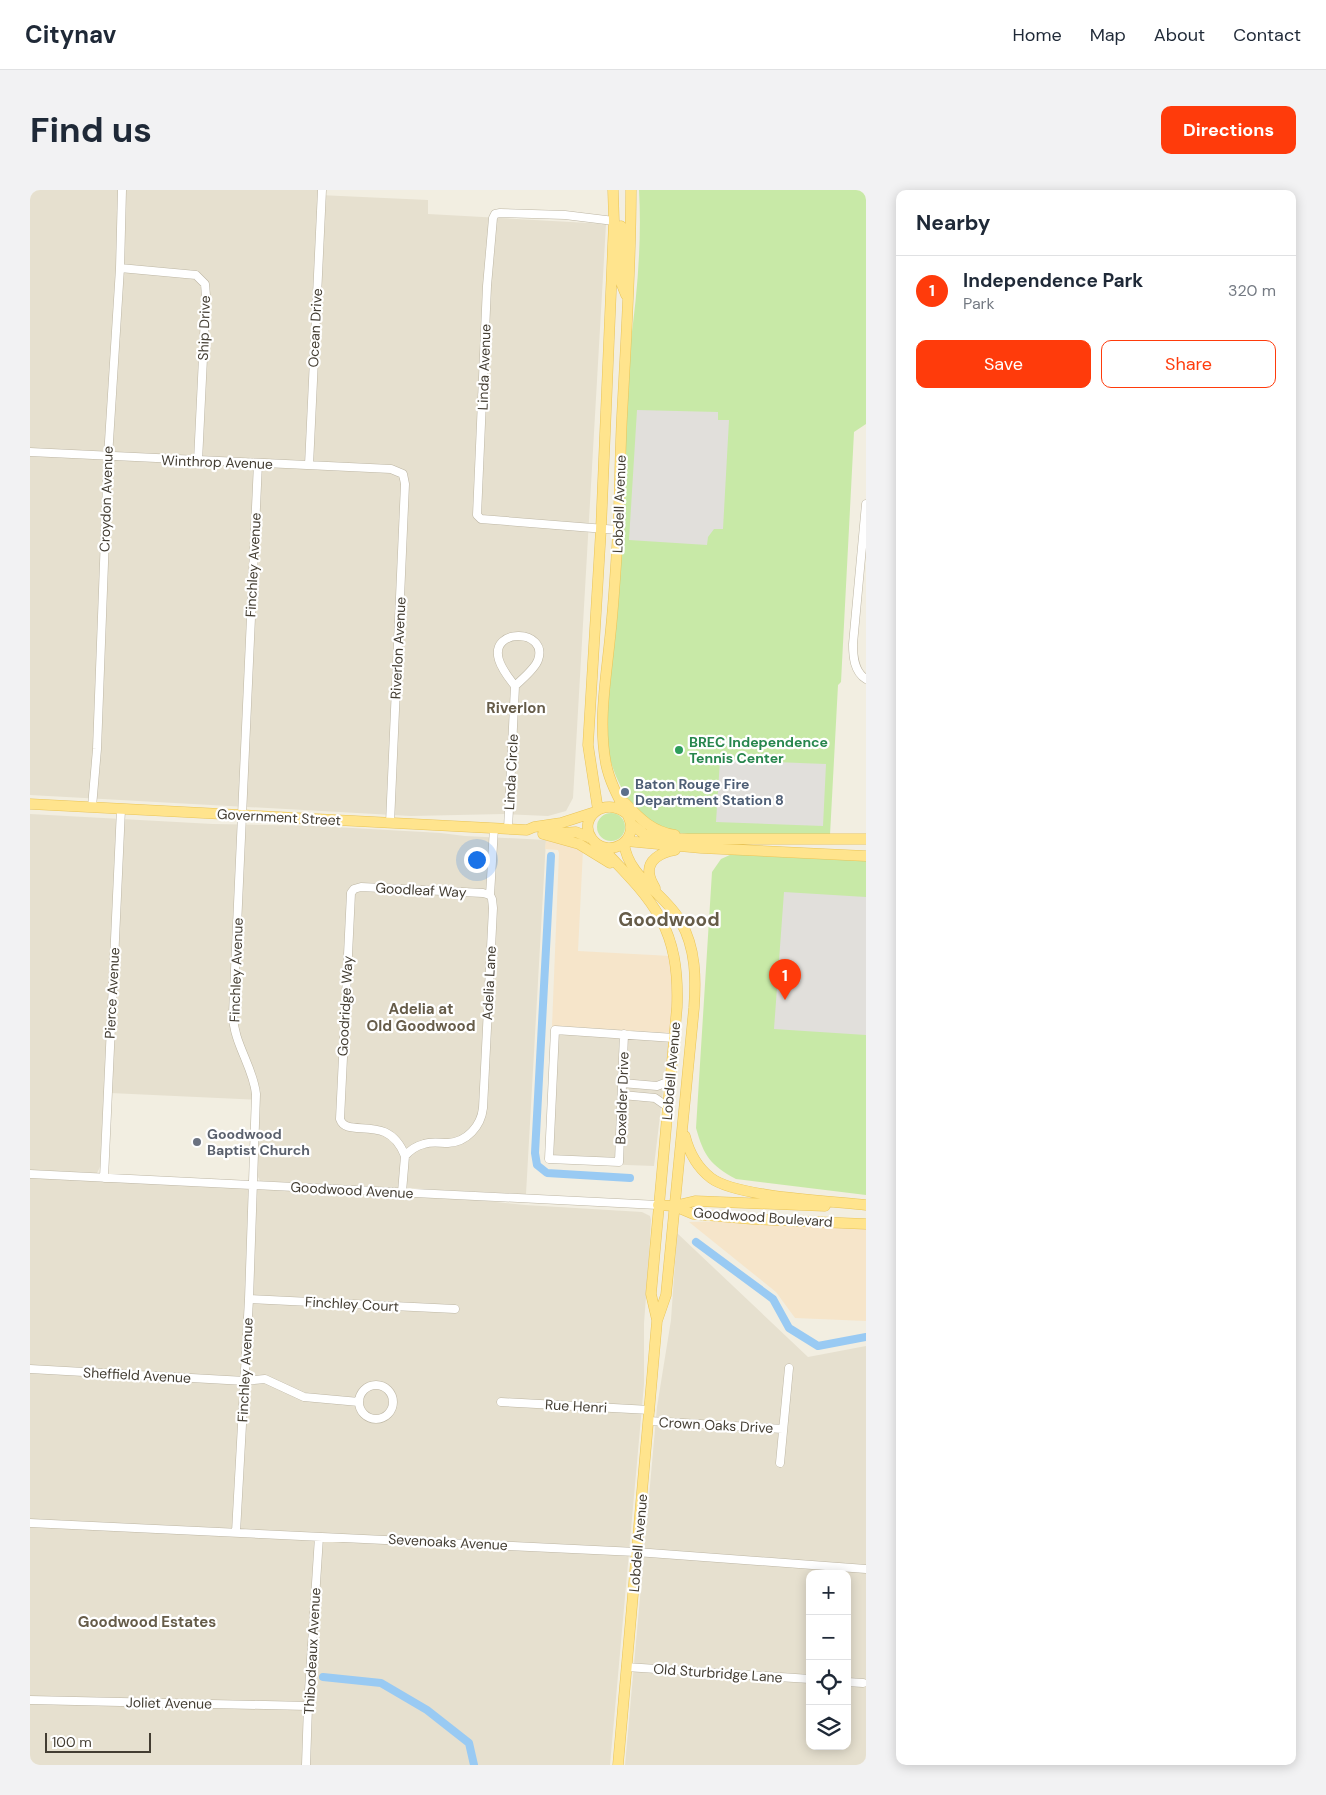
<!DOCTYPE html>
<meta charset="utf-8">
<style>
:root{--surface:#fff;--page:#f2f2f3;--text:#1f2937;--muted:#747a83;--line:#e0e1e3;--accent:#ff3b0b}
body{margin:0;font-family:"DM Sans",sans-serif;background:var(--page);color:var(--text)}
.controls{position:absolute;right:15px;bottom:15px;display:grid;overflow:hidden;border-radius:10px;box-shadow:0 2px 12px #0003}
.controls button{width:45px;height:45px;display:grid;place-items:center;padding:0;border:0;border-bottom:1px solid var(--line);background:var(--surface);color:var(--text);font:25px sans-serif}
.scale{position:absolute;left:15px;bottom:12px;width:106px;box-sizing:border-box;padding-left:5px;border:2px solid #433d32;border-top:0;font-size:14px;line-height:18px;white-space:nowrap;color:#433d32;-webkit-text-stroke:4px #fff;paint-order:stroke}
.you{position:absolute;left:446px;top:669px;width:18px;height:18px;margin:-12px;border:4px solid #fff;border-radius:50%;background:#1a73e8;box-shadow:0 0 0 8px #1a73e833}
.badge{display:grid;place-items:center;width:32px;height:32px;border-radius:50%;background:var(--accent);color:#fff;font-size:16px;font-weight:700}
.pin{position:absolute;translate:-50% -41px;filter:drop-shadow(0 1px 2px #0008)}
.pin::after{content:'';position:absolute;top:26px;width:18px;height:15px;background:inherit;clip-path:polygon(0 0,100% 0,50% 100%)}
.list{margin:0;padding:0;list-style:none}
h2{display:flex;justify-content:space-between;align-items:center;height:65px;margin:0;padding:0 20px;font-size:21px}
h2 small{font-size:16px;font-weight:400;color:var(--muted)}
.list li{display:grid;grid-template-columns:32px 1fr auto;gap:15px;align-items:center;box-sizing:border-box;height:70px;padding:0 20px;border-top:1px solid var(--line)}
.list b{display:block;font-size:19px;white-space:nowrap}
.list p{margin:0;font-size:16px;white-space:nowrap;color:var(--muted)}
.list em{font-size:16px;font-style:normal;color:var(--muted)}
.actions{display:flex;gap:10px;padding:15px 20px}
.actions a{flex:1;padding:11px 0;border:1px solid var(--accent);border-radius:10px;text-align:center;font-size:18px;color:var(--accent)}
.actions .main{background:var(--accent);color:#fff}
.icon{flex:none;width:28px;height:28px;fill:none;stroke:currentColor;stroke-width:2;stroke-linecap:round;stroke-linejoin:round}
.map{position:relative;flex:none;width:836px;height:1575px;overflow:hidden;border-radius:10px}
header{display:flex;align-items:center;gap:30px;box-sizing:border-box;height:70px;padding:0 25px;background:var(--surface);border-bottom:1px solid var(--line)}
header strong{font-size:24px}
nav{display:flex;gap:28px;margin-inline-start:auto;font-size:18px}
.intro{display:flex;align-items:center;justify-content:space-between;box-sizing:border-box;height:120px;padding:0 30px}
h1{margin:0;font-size:35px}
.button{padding:12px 22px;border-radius:10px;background:var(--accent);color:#fff;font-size:18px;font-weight:700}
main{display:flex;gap:30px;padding:0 30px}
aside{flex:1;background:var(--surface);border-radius:10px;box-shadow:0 2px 12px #0003}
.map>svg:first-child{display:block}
.residential{fill:#e6e0cf;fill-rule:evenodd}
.commercial{fill:#f6e5ca}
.green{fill:#c8e9a7}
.parking{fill:#e1dfdb}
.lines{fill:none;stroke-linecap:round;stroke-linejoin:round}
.canal{stroke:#99caf3;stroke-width:8}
.minor-casing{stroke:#bdb6a4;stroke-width:9}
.major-casing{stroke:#e9c458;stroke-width:11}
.minor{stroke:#fff;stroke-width:8}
.major{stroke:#ffe48d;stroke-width:10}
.leisure-dot{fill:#2e9e5b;stroke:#fff;stroke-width:2}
.service-dot{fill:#5c6f8a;stroke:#fff;stroke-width:2}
.worship-dot{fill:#6b7280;stroke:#fff;stroke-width:2}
.labels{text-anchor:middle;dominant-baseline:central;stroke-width:4.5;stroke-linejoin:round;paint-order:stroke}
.street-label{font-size:14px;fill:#433d32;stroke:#fff}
.leisure-label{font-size:14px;font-weight:bold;fill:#27864d;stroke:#fff;text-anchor:start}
.service-label{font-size:14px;font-weight:bold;fill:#4e5e75;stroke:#fff;text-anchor:start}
.worship-label{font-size:14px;font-weight:bold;fill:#5b616d;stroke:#fff;text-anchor:start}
.neighbourhood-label{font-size:15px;font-weight:bold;fill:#665c49;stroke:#fff}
.district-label{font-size:19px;font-weight:bold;fill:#665c49;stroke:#fff}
</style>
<header>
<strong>Citynav</strong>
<nav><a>Home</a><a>Map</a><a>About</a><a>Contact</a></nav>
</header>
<div class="intro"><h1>Find us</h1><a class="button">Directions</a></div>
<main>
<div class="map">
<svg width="836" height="1575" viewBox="0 0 836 1575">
<rect width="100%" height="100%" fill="#f2eee1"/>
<path class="residential" d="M0,0H289V5L398,10V24L576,34L543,608L536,621L518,626L474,624L381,626L0,605Z
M0,624L183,634L287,636L411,643L435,646L516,650L496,1004L230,991L226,983L230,910L80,903H74L70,977L67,983L0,980Z
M522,836L640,843L624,976L517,972L515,970Z
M0,987L438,1009L495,1015L612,1022L620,1026L621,1030L619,1069L614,1133V1194L580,1575H0Z
M647,1043L778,1167L836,1156V1575H595L627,1217L641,1130ZM780,1384H817V1556H780Z"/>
<path class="commercial" d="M516,650L553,660L548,761L641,766L643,806L640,843L522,836L529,663L528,660L515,659Z
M702,1031L836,1038V1131L765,1128L746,1102L659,1032Z"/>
<path class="green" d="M609,0H836V234L824,242L811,492L808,495L800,645C768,645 736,644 704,644C685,644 662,646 643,642C601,632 582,586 575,548L600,157C607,106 612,52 609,0Z
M567 637a14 14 0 1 1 28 0a14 14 0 1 1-28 0Z
M702,664L836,670V1005L706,989C680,975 674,966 666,938L682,682L691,669Z"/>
<path class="parking" d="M607,220L688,222V230H699L693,339H684L678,347L677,355L599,350Z
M690,570L796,574L793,636L686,632Z
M754,702L836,707V845L744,839Z"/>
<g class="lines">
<path class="canal" d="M521,666L505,963L507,975L517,983L600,988
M666,1052L743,1109L759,1138L788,1156L836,1147
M293,1487L351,1493L397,1520L439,1553L444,1575"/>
<g class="minor-casing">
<path id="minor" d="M584,31L535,25L470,23L465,24L463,28L457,96L447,325L451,329L588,340
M90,78L166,85L175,94L176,106L168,271
M0,262L361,279L373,284L375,294L360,633
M279,275L292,0
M836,314L823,454C823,466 824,482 836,489
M62,617L67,559L78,267L90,78L92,0
M478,639L485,496C479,488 472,480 469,470C459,437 519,439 508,470C505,479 492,489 485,496
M460,705L453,703L331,697L324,699L321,703L310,929C317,950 358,921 375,966C380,960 386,956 394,954C402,951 410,953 418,953C437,952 451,936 453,918L463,718L462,709L460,705L464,638
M594,844L589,972L519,969L525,840L644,848
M592,893L627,896L640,891
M592,905L625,908L638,917
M0,984L628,1015
M74,988L91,619
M372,1002L375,966
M219,1109L425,1119
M0,1179L215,1191L235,1189L274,1207L329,1212
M329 1212a17 17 0 1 1 34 0a17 17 0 1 1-34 0Z
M471,1212L620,1220
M619,1231L753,1239
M750,1273L759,1178
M0,1333L606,1362L836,1379
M206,1342L219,1109L226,904C223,876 203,853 203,824L228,273
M596,1477L780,1489
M817,1492L833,1493
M0,1510L278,1516
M276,1575L278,1516L289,1347"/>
</g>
<g class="major-casing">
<path id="major" d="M591,36L590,90L596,105
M595,613C610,629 623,642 645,645
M0,614L497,640L504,637L531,633L565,622
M568,620L558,555L571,339L584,31L583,0
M597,624C574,605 547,629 562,649C578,670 611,651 598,626C589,609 580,593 576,574C568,532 576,489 580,448C584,412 586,376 588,341C590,303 590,264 592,226C596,151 601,75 601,0
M601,634L614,644L630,649H836
M513,644L549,654L580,673
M517,644L546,642L561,648
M596,651L671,658L836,666
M569,655C622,710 650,735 647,817L621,1104L627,1130
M625,698C623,694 621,691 620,687C615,670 632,662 645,660
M655,946C659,962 668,978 681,988C706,1007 801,1011 836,1015
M628,1015L644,1016L665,1011L795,1016
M644,1016L663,1024L722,1029L836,1034
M588,1575L627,1131L636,1105L664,818C666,789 666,759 651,732C635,703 598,688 594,653"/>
</g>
<use href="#minor" class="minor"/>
<use href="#major" class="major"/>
</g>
<circle class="leisure-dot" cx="649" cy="560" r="5"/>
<circle class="service-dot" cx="595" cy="602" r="5"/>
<circle class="worship-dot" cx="167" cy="952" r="5"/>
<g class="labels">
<g class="street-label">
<text transform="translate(174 138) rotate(-88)">Ship Drive</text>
<text transform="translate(285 138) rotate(-87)">Ocean Drive</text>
<text transform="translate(454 177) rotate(-88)">Linda Avenue</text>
<text transform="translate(187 272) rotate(2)">Winthrop Avenue</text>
<text transform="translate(76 309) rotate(-88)">Croydon Avenue</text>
<text transform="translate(589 314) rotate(-88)">Lobdell Avenue</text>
<text transform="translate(223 375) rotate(-87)">Finchley Avenue</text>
<text transform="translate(368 458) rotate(-87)">Riverlon Avenue</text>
<text transform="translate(481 582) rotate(-87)">Linda Circle</text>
<text transform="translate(249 627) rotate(3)">Government Street</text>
<text transform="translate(391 700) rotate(3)">Goodleaf Way</text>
<text transform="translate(206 780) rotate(-88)">Finchley Avenue</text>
<text transform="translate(459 793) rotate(-87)">Adelia Lane</text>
<text transform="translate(82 803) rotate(-87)">Pierce Avenue</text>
<text transform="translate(315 816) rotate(-87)">Goodridge Way</text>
<text transform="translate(641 881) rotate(-85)">Lobdell Avenue</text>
<text transform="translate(592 908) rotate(-88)">Boxelder Drive</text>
<text transform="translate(322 1000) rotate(3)">Goodwood Avenue</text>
<text transform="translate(733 1027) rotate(4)">Goodwood Boulevard</text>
<text transform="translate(322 1114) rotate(3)">Finchley Court</text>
<text transform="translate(215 1180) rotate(-87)">Finchley Avenue</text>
<text transform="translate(107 1185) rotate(3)">Sheffield Avenue</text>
<text transform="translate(546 1216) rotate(3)">Rue Henri</text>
<text transform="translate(686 1235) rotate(3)">Crown Oaks Drive</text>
<text transform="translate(418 1352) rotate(3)">Sevenoaks Avenue</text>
<text transform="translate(608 1353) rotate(-85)">Lobdell Avenue</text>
<text transform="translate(282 1461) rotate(-87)">Thibodeaux Avenue</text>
<text transform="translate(688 1483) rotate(4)">Old Sturbridge Lane</text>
<text transform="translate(139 1513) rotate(1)">Joliet Avenue</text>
</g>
<g class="leisure-label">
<text x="659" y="552">BREC Independence<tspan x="659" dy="16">Tennis Center</tspan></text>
</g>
<g class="service-label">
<text x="605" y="594">Baton Rouge Fire<tspan x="605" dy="16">Department Station 8</tspan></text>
</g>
<g class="worship-label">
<text x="177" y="944">Goodwood<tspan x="177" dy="16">Baptist Church</tspan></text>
</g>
<g class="neighbourhood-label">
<text x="486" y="518">Riverlon</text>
<text x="391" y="819">Adelia at<tspan x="391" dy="17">Old Goodwood</tspan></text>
<text x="117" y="1432">Goodwood Estates</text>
</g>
<g class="district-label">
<text x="639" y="729">Goodwood</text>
</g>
</g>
</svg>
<div class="controls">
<button>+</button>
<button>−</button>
<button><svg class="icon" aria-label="locate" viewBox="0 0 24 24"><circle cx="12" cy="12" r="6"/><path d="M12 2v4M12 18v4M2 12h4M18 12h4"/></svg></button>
<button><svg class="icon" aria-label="layers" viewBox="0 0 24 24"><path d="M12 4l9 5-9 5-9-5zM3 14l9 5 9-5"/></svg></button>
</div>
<div class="scale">100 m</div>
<div class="you"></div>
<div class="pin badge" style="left:755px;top:810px">1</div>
</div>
<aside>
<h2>Nearby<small></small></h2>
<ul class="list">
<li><span class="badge">1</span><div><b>Independence Park</b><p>Park</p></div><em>320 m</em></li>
</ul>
<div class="actions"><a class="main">Save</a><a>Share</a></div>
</aside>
</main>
